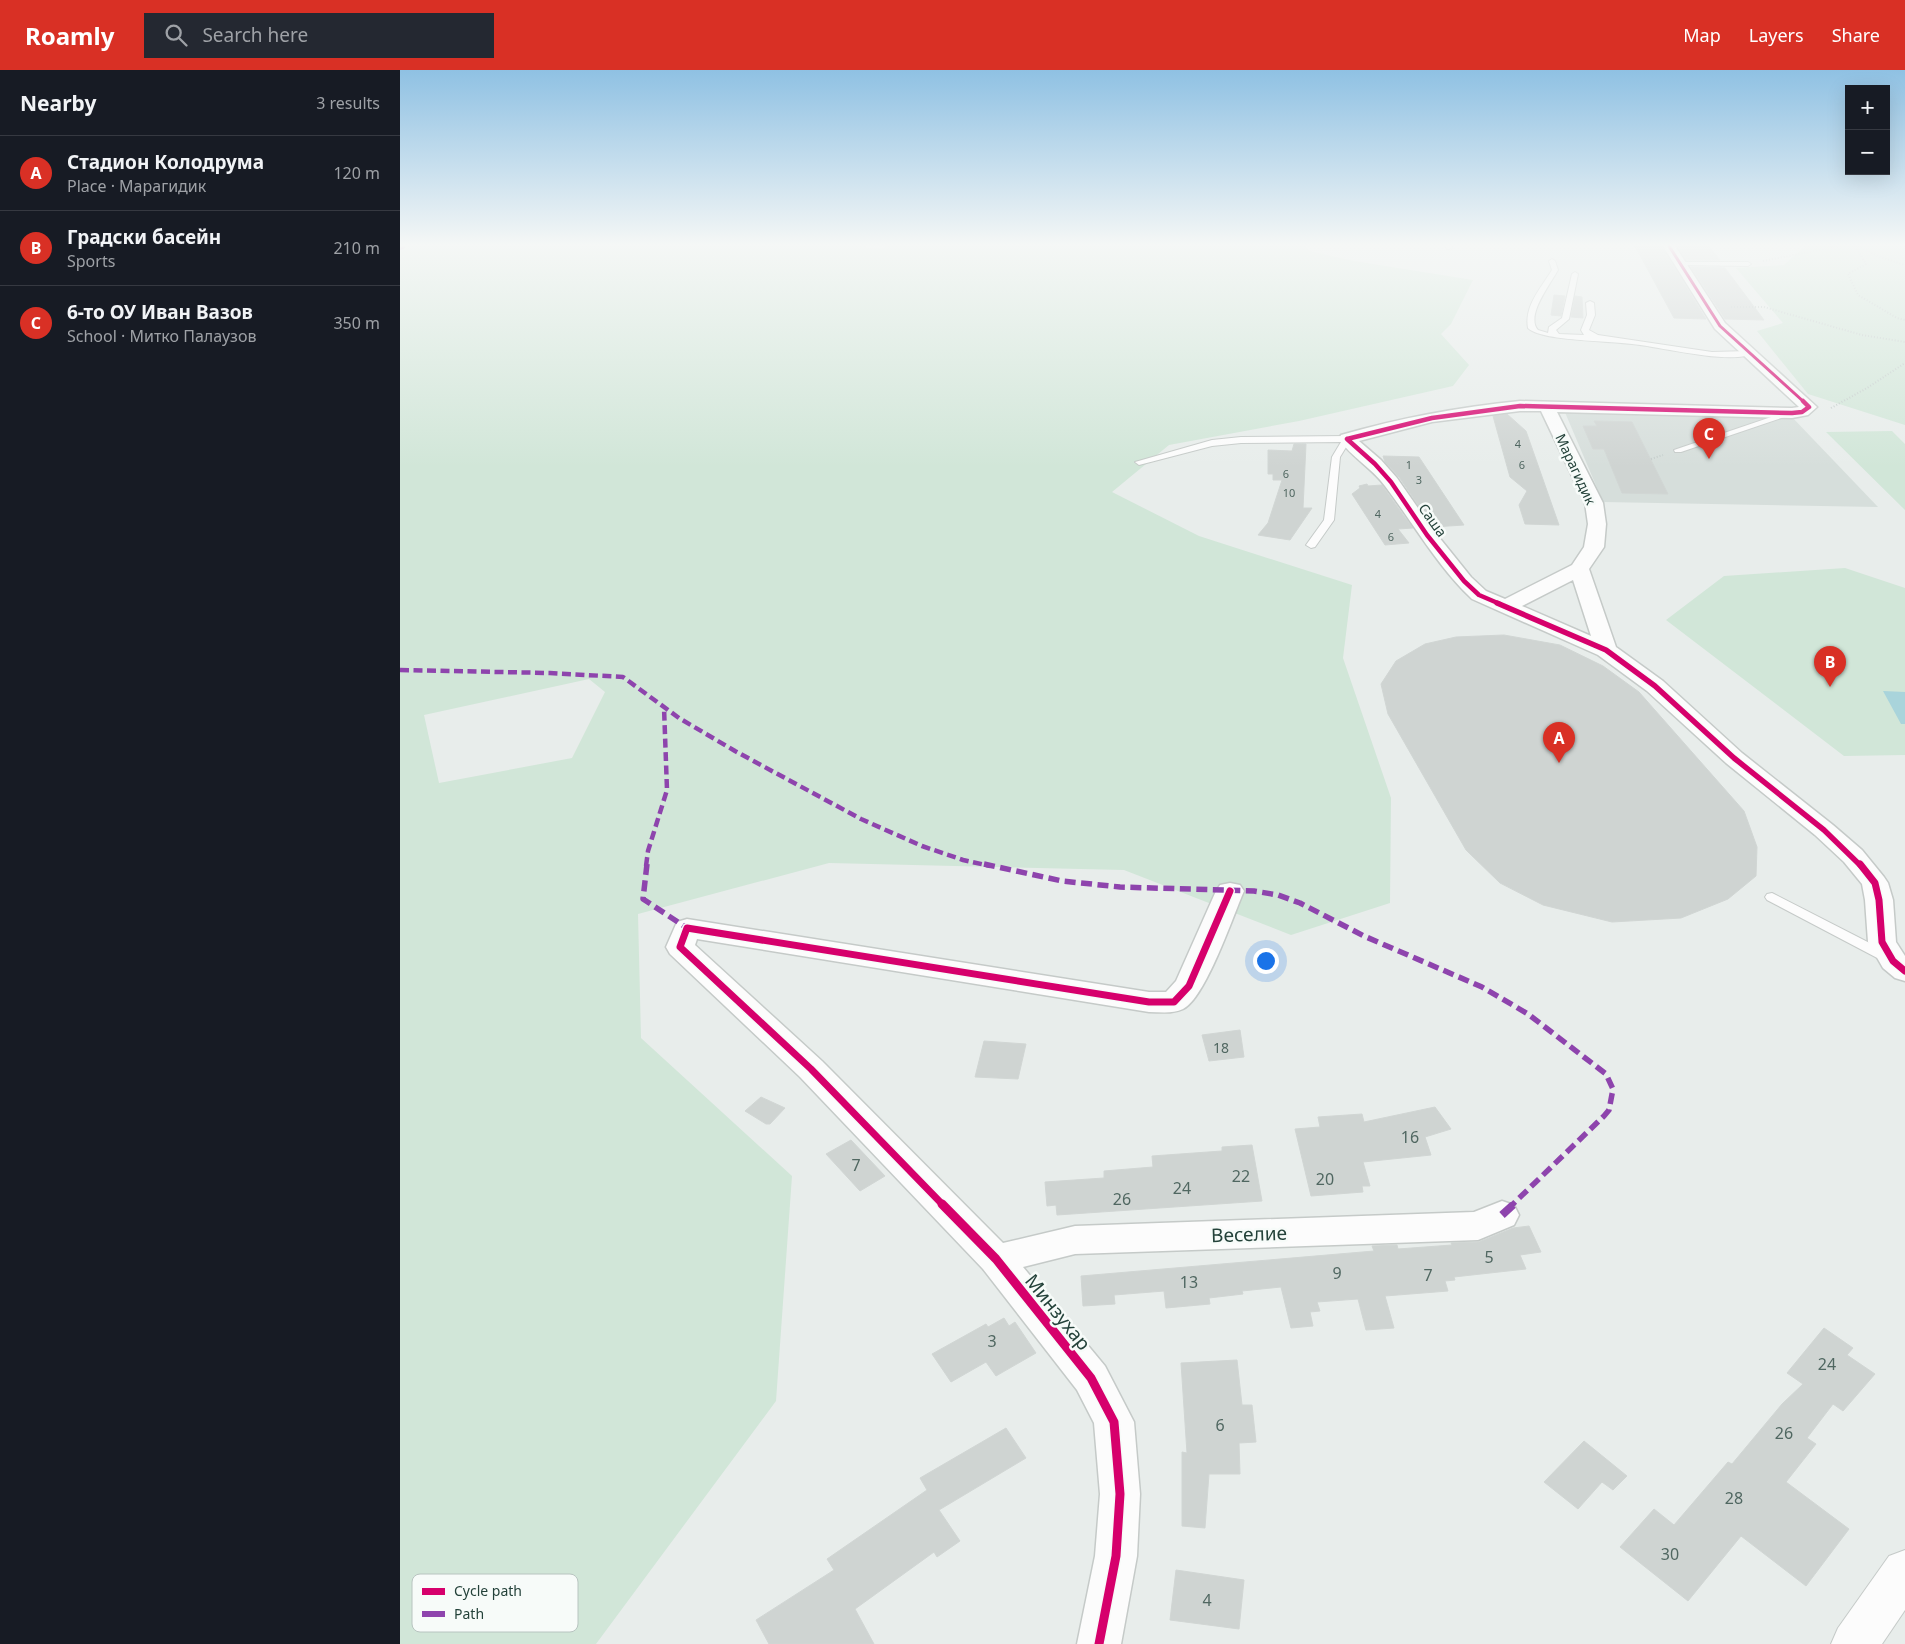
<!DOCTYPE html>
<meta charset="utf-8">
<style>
:root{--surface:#171b24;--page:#242831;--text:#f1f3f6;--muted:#9ea1a6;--line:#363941;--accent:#d93025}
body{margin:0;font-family:"Noto Sans",sans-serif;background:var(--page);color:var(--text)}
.controls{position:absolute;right:15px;top:15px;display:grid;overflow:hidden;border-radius:0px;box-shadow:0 5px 20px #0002}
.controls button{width:45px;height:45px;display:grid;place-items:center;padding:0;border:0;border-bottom:1px solid var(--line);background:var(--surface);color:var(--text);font:25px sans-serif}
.you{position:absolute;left:865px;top:890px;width:18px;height:18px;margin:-12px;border:4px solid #fff;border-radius:50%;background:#1a73e8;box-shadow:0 0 0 8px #1a73e833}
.badge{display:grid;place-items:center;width:32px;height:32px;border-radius:50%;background:var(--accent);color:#fff;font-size:16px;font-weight:700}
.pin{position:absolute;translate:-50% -41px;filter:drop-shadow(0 1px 2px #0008)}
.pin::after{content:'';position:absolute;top:26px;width:18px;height:15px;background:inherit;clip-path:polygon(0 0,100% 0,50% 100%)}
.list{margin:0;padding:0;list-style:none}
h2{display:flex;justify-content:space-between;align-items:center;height:65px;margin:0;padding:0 20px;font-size:21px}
h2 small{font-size:16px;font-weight:400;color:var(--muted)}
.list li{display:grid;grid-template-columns:32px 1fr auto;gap:15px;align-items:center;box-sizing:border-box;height:75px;padding:0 20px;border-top:1px solid var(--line)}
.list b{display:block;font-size:19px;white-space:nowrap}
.list p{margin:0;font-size:16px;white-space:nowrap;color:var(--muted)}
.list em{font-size:16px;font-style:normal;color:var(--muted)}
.icon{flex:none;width:28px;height:28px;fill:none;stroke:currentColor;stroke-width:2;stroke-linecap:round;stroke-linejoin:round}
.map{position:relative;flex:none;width:1505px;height:1574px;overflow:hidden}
header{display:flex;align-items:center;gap:30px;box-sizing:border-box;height:70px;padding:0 25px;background:var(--accent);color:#fff}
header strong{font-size:24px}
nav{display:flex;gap:28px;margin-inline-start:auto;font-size:18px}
.search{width:350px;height:45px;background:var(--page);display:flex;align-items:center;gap:12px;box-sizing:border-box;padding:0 18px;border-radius:0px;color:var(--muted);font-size:19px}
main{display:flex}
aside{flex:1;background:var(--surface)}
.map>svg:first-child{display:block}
.built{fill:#d6dedb}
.green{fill:#d1e6d8;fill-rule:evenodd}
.water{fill:#a9d4db}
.building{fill:#cfd4d2;stroke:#d1d6d4}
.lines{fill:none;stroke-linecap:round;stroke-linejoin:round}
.service-casing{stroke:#c5cac8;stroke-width:2}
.minor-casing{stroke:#c5cac8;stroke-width:3}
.tertiary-casing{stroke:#c5cac8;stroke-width:2}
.path{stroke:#c3ccca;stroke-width:2;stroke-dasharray:1 2;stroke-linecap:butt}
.service{fill:#fcfcfc;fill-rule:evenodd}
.minor{fill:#fcfcfc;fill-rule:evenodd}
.tertiary{fill:#fcfcfc;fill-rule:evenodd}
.quiet-far3{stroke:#8e44ad;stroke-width:2.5;stroke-dasharray:5 2.5;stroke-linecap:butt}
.quiet-far2{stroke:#8e44ad;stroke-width:4.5;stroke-dasharray:9 4.5;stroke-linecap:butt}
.quiet-far1{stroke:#8e44ad;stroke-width:5.5;stroke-dasharray:11 5.5;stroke-linecap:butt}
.quiet{stroke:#8e44ad;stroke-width:8;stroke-dasharray:15 8;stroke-linecap:butt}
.cycleway-far4-casing{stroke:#f7fbf9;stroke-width:5}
.cycleway-far3-casing{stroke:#f7fbf9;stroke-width:6}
.cycleway-far2-casing{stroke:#f7fbf9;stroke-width:8}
.cycleway-far1-casing{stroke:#f7fbf9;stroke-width:10}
.cycleway-casing{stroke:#f7fbf9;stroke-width:12}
.cycleway-far4{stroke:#d6006c;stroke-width:3}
.cycleway-far3{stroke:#d6006c;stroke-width:4.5}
.cycleway-far2{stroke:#d6006c;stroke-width:5.5}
.cycleway-far1{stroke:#d6006c;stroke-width:7}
.cycleway{stroke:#d6006c;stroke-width:9}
.labels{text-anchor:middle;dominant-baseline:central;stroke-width:5;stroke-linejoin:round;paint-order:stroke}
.far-number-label{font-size:11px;fill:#506761}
.far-street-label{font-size:14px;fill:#24423a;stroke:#f7fbf9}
.number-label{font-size:14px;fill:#506761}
.near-number-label{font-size:16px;fill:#506761}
.near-street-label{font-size:19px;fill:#24423a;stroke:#f7fbf9}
.key{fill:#f7fbf9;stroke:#b8c4c0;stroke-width:1}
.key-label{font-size:14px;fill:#24423a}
</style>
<header>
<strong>Roamly</strong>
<div class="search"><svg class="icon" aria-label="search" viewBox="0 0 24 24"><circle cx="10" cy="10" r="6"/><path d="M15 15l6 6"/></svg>Search here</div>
<nav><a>Map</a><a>Layers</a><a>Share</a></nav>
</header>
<main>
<aside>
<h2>Nearby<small>3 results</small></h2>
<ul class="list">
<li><span class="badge">A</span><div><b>Стадион Колодрума</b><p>Place · Марагидик</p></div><em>120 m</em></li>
<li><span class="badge">B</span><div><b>Градски басейн</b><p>Sports</p></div><em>210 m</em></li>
<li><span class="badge">C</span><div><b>6-то ОУ Иван Вазов</b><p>School · Митко Палаузов</p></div><em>350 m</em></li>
</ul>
</aside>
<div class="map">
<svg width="1505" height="1574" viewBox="0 0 1505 1574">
<rect width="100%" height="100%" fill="#e8edeb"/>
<path class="built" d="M1164,340L1391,346L1478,437L1203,432Z"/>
<path class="green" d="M0,176H458L480,179L487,176H905L909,181L954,191L1073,210L1051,254L1041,264L1069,295L1053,316L899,351L769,375L712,422L799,466L952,515L943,588L991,728L990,833L891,865L724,800L429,793L238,844L241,968L392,1106L376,1331L196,1574H0ZM189,609L205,622L172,688L39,713L24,645Z
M1405,176H1505V355L1408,324L1357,261L1383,253L1336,198L1384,195Z
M1492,361L1505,374V440L1426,362Z
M1445,498L1505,518V685L1444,686L1266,550L1324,506Z"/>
<path class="water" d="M1483,621L1505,622V654H1501Z"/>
<path class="building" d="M1235,176H1261L1306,249L1274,248Z
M1277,176H1309L1320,190H1286Z
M1291,197L1325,198L1364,250L1325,249Z
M1154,225L1165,226L1161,246L1151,245Z
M1175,226L1182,227L1183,248L1171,247Z
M1107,344L1126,361L1159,455L1125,454L1119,435L1127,421L1110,407L1093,346Z
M1194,351L1232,352L1268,424L1222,423L1204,379H1193L1183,356H1197Z
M894,374H906L903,438H912L890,470L858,465L868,453L882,410H873V404H868V380L892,381Z
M983,386L1019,387L1064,455L1033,457L999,407L985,392Z
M967,414L968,416L982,415L1004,446L1013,458L998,459L1009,473L985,475L952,424L960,418L959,416Z
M1104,565L1160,575L1203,596L1239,622L1344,741L1357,777L1356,806L1328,829L1281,848L1212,852L1143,835L1100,813L1066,780L988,644L981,614L996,591L1025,574L1056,567Z
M840,960L844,987L809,991L802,965Z
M584,971L626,974L618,1009L575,1007Z
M361,1027L385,1038L370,1054H366L345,1041Z
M1035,1037L1051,1059L1025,1067L1031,1085L963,1092L970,1116H962L963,1122L911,1126L895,1059L920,1057L918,1047L962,1044L964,1052Z
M451,1070L485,1106L460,1121L426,1084Z
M852,1075L862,1131L657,1145L656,1135L647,1136L645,1112L704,1108V1101L753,1097L752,1086L822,1081V1077Z
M1129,1156L1141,1182L1120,1185L1126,1199L1054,1207L1055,1210L1045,1211L1048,1221L985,1226L994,1258L966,1260L958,1229L917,1232L920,1241L910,1242L913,1256L891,1258L881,1217L842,1221L843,1224L809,1228L810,1234L766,1238L764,1221L714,1225L715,1234L683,1236L681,1206L974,1181L972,1176L997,1175L998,1179L1052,1175L1051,1173L1079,1172L1113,1158Z
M604,1248L609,1256L615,1252L636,1283L596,1306L586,1292L551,1312L532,1284L586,1254L588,1257Z
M1424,1258L1453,1278L1447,1285L1475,1304L1443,1341L1433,1334L1407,1368L1416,1374L1386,1412L1449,1459L1406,1516L1341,1466L1288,1531L1220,1477L1254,1439L1274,1455L1328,1392L1332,1394L1382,1334L1403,1314L1387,1303Z
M837,1290L842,1335H852L856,1372L839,1373L840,1404H809L805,1458L782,1456V1382L787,1383L781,1293Z
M606,1358L626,1388L539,1440L560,1471L537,1487L534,1482L455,1539L474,1574H369L356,1550L434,1500L427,1489L527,1420L520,1408Z
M1184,1371L1227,1406L1213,1420L1202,1412L1178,1439L1144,1412Z
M776,1500L844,1510L839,1559L770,1550Z"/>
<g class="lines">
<g class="service-casing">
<path id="service" d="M1046,176H1052V178L1047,179Z
M1152,189L1155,191L1158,200C1151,213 1125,246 1138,260L1148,263L1149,257L1162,248L1172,204L1175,202L1178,204L1169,249L1156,260L1159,264L1184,265L1181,260L1187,245L1186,233L1190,231L1194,233L1195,245L1189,260L1198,265L1312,282L1349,281L1353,283C1334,296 1257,276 1232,274C1211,271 1140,271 1128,258C1124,236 1141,218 1152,200L1149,191Z
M1279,192H1348L1351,194L1348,196L1281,195L1278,193Z
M1389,341L1396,343L1281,382H1275L1274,380Z
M947,366L951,369L940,387L934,450L915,477L911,478L906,475L924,450L932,387L941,372L841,373L812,376L739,395L735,392L812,370L841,367Z
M1372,823L1493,885L1495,888L1493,891H1483L1367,830L1365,827L1367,824Z"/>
</g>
<g class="minor-casing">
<path id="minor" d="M1263,176H1275L1325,253L1417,337L1408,345L1392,348L1157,342L1203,433L1206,454L1204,477L1189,499L1216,577L1263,611L1342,683L1433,755L1462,780L1484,807L1488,813L1493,830L1496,872L1505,886V911L1495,908L1483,898L1468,872L1465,830L1462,814L1444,792L1415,765L1326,693L1247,621L1198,585L1072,529C1037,496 1014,454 985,416C972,398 951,387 939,369L941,365C1000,348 1059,337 1120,331L1392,338L1399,337L1315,259ZM1120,341H1141L1185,433L1188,454L1184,477L1172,495L1105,529L1086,521L1071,507L1034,461L997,408L981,390L959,371L1032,352ZM1173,510L1191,566L1122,536Z
M830,813L840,815L844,821C833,846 805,929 783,939C773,944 760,942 749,942L297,869L295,875L422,991L603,1173L675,1156L1074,1142L1102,1131L1114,1135L1119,1145L1114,1155L1078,1170L675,1184L623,1197L705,1296L734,1352L740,1424L737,1486L721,1574H677L695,1486L700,1424L694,1353L677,1320L583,1199L400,1007L270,884L266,877L277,852L287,849L749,922H766L776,911L816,821L820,815Z"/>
</g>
<g class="tertiary-casing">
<path id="tertiary" d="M1505,1480V1540L1482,1574H1431L1438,1558L1489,1486Z"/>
</g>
<path class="path" d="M1455,176L1466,194L1448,204L1458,225L1497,248L1505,250
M1458,176L1480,187L1505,195
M1363,191L1440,176
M1331,237H1364L1462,265L1505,272
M1431,338L1467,318L1505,293
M1251,389L1263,385"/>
<use href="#service" class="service"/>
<use href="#minor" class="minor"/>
<use href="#tertiary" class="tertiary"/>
<path class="quiet-far3" d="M0,179L6,176"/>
<path class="quiet-far2" d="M0,600L150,603L223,607L279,648L335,681L461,749L522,776L563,790L590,796
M246,796L248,781L267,720L264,637"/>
<path class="quiet-far1" d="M247,794L243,829L287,858
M584,794L662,811L720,817L854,821L878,825L900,833L964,866L1082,917L1128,944L1206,1004L1213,1019L1209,1040L1204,1046L1112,1135"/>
<path class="quiet" d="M1102,1145L1114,1134"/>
<g class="cycleway-far4-casing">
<path id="cycleway-far4" d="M1269,176L1320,256L1404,332"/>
</g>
<g class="cycleway-far3-casing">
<path id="cycleway-far3" d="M947,369L975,394L991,412L1027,465L1064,511L1079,525L1100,534
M947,369L1032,348L1120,336L1392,343L1402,342L1409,337L1403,331"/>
</g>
<g class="cycleway-far2-casing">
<path id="cycleway-far2" d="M1097,533L1206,580L1255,616L1334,688L1424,760L1461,796"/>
</g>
<g class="cycleway-far1-casing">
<path id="cycleway-far1" d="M1460,794L1475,813L1479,830L1482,872L1493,891L1505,901
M543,1135L411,999L280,877L287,858L749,932H774L789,916L830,821"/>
</g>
<g class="cycleway-casing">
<path id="cycleway" d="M542,1134L596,1189L691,1308L714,1352L720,1424L716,1486L699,1574"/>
</g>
<use href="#cycleway-far4" class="cycleway-far4"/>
<use href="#cycleway-far3" class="cycleway-far3"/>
<use href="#cycleway-far2" class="cycleway-far2"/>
<use href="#cycleway-far1" class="cycleway-far1"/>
<use href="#cycleway" class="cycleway"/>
</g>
<linearGradient id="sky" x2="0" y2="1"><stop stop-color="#8fc1e3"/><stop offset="0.44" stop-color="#f5f7f6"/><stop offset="1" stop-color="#f5f7f6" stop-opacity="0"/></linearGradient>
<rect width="1505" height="397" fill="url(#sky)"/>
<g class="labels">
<g class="far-number-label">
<text x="1118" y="373">4</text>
<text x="1009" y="394">1</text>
<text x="1122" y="394">6</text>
<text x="886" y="403">6</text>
<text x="1019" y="409">3</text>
<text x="889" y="422">10</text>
<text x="978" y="443">4</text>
<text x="991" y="466">6</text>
</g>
<g class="far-street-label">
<text transform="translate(1176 399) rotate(65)">Марагидик</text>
<text transform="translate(1033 450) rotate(54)">Саша</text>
</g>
<g class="number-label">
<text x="821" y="977">18</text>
</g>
<g class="near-number-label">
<text x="1010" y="1067">16</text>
<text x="456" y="1095">7</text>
<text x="841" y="1106">22</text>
<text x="925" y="1109">20</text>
<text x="782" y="1118">24</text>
<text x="722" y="1129">26</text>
<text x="1089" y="1187">5</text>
<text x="937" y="1203">9</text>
<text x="1028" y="1205">7</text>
<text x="789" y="1212">13</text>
<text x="592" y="1271">3</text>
<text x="1427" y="1294">24</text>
<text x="820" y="1355">6</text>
<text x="1384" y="1363">26</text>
<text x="1334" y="1428">28</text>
<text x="1270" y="1484">30</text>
<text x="807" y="1530">4</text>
</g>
<g class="near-street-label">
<text transform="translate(849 1164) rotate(-2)">Веселие</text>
<text transform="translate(658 1242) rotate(51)">Минзухар</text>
</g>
</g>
<rect x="12" y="1504" width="166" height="58" rx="8" class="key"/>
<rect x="22" y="1518" width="23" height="7" fill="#d6006c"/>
<rect x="22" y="1541" width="23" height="6" fill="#8e44ad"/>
<g class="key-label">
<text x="54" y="1526">Cycle path</text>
<text x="54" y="1549">Path</text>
</g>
</svg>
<div class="controls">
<button>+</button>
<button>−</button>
</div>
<div class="you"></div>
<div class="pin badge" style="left:1159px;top:693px">A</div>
<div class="pin badge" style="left:1430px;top:617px">B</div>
<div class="pin badge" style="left:1309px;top:389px">C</div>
</div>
</main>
